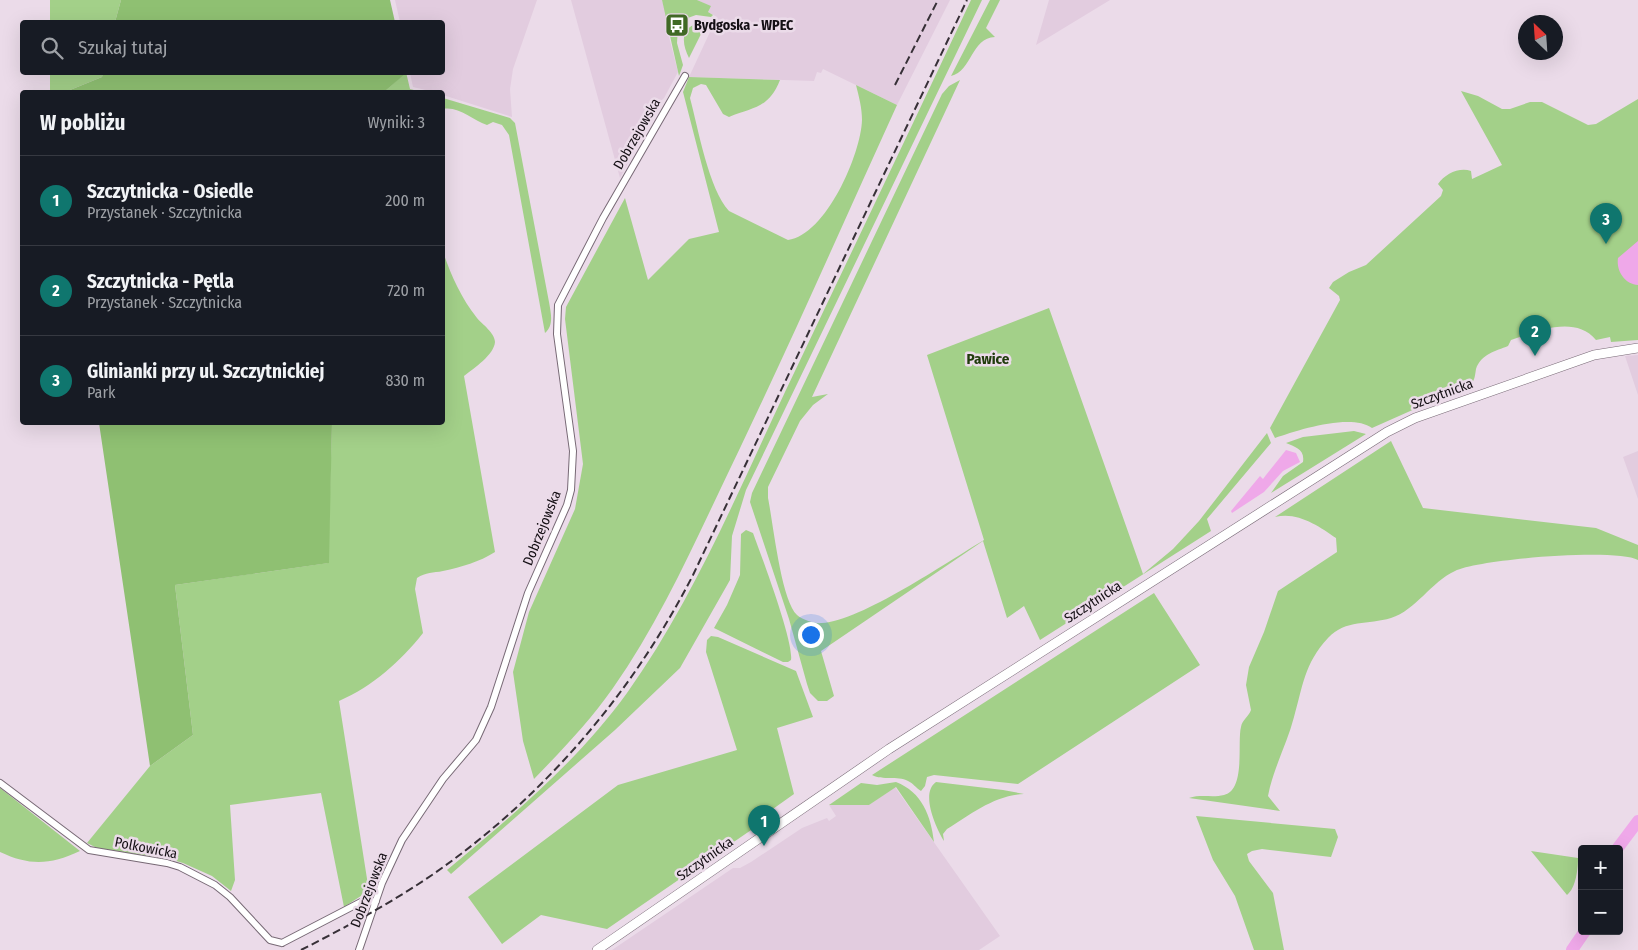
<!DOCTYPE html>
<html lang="pl">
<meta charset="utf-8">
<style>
:root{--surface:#171b24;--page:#20242c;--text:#f1f3f6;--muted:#9ea1a6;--line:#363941;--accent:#0f766e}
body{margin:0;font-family:"Fira Sans Condensed",sans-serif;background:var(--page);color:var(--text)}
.controls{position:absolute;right:15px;bottom:15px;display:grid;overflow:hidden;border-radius:5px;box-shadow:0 5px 20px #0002}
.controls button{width:45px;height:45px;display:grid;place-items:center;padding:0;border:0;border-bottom:1px solid var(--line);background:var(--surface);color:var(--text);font:25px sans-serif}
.compass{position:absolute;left:1518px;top:15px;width:45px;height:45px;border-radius:50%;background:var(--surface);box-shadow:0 5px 20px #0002;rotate:335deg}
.you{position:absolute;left:810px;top:634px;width:18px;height:18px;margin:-12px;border:4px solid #fff;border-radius:50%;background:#1a73e8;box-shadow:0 0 0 8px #1a73e833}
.badge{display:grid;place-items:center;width:32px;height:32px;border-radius:50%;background:var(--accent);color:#fff;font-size:16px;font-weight:700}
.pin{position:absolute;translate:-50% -41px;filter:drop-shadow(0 1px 2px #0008)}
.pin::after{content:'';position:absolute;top:26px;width:18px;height:15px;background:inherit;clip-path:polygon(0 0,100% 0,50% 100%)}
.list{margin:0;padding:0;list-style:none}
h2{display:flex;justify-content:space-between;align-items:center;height:65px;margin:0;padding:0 20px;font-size:21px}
h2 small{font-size:16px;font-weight:400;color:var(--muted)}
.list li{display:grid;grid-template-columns:32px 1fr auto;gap:15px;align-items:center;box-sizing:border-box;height:90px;padding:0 20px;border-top:1px solid var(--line)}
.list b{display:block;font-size:19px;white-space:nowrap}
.list p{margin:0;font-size:16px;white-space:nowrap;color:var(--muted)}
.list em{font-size:16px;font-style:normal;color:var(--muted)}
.icon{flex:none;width:28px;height:28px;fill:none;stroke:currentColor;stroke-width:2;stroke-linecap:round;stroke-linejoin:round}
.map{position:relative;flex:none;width:1638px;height:950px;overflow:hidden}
.search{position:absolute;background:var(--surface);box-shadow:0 5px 20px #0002;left:20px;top:20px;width:425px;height:55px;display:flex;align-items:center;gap:12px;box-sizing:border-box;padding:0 18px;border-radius:5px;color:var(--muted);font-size:19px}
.panel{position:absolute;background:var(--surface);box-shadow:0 5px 20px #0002;left:20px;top:90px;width:425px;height:335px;border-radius:5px}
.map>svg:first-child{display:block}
.built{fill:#e2ccdf}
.green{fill:#a3d089}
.forest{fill:#8fc072}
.water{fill:#efa8e9}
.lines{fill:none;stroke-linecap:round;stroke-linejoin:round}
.river{stroke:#efa8e9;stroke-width:12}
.street-casing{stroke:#776975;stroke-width:8}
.secondary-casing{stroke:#776975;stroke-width:10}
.street{stroke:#fff;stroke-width:6}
.secondary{stroke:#fff;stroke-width:9}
.rail{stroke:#373037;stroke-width:2;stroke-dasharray:8 4;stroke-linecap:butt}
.labels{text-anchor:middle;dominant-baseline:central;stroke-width:5;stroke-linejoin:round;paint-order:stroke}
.poi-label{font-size:14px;font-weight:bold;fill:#140f14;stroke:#ebdbe9;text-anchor:start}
.street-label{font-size:14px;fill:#140f14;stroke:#ebdbe9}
.neighbourhood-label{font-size:15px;font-weight:bold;fill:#213c0d;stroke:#ebdbe9}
</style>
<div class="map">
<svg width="1638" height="950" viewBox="0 0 1638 950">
<rect width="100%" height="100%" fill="#ebdbe9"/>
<path class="built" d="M395,0H537L513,69L510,89L512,117L443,95L442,92H434L413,87L410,73L442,72V22H400Z
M571,0H662L671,34L668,33L678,72L664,98L650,111L649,124L620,178Z
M697,0H950L897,105L823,69L821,73L817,72L814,81L689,77L717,17L708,12L710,6Z
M1049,0H1110L1036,45Z
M1638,355V395L1625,356Z
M1638,451V499L1623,457Z
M895,787L1000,936L979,950H612L733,868H740L751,862L802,828L827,818L829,821L836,816L829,805H869Z"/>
<path class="green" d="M50,0H121L115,22H50Z
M662,0H697L711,6L708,12L713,15L711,17L696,15L685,19L676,14L672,18L673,23L678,27L677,43L683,65L679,76Z
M971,0H982L746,490L732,536L730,580L680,668L615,730L451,874L447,870C512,816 577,762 627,693C693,600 737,494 785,392C847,261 910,131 971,0Z
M990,0H1000L986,28L995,37C971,38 972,71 951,76Z
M693,25L703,30L689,58C683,46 680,32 693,25Z
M406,72L410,89L422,92H384Z
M50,73H103L102,77L65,92H50Z
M689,77L780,80C769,108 754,107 729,117L723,114L706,85L701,84L693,88L690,98C698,128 709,190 729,211L788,240C826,235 861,154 862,120C862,108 859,97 856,85L897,105C845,219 795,333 741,446C701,528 665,614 613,688C590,721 562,750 534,779L523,741L513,672L529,612L575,509L583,464L565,319L566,307L625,198L648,280L689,239L719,232L683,92Z
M960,80L812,397L828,394L813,405L800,421L768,487V498C773,522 781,600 797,615C803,620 815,624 822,623C861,621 947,562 984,540L927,355L1049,308L1143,574L1173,549L1199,521L1267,433L1271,443L1207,519L1211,531L1040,640L1024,606L1007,618L983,541L821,651L834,696L827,701H818L810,693L807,684L789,619L750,502L752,493L942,94L949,86Z
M1461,91L1478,96L1502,109H1510L1530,102H1542L1588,125L1596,124L1638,99V340L1611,342L1610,337L1596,340C1575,315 1537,331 1511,340L1508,346C1496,351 1481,354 1476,369C1475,375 1475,380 1471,384L1372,428C1351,413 1298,430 1275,438L1270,428L1340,300L1339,296L1329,288L1333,282L1349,272L1366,265L1441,196L1443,190L1438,184C1445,174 1459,167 1471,171L1472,179L1502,165Z
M443,98L510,118L515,123L549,302C551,314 554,325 545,333L509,135L502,125L493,122L487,125C472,120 459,106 443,109Z
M443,252C451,275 461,298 477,318C482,324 495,333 495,342C494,355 474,368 464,376L495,552C479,562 462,567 443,571C433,573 426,572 417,578L415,589L423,633C400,662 373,686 339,701L368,885L367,892L344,907L321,793L230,805L235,880L231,891L212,876L183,863L166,858L101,850L87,843L150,766L193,735L175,585L328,563L332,423L442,422Z
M1354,431L1366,434L1271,493L1283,476L1303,462C1305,449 1295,447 1286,443L1303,437Z
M1391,441L1423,508L1596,528L1638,545V560C1616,548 1479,559 1455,571C1431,582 1416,610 1391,618C1368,625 1346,619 1328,638C1304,664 1303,686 1294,717C1287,744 1273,769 1268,796L1280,811L1189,798C1201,794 1213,798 1224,795C1246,790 1237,742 1241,727C1242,720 1249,716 1251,710L1246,685L1249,667L1264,632L1278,591L1337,552L1336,538C1319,526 1297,511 1275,517Z
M746,530L753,533C761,555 794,642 791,660L788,662H783L714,628L727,605L740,575L741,534Z
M1154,593L1200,665L1018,784L934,775L927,777L925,786L921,791C916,788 913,783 908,781C897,775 883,781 872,775Z
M711,636L718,637L796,671L813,717L777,728L794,794L759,819L757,826L607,929L541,915L502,944L468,897L618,785L737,750L706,652L707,640Z
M896,782C922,792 931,816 934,842L896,787L869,805H829L861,783L877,785Z
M936,782L1003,790L1024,794C995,795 971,814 947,829L943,834L944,841C936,828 920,793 936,782Z
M0,788L9,795L80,851C50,865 30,866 0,852Z
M1196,816L1335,829L1338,837L1331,857L1262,849L1252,851L1247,854L1249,861L1273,893L1284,950H1254L1235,896L1213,860Z
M1531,851L1578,858C1578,869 1576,888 1567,895Z"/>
<path class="forest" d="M121,0H390L395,22H115Z
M103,73V72L406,73L384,92H65L102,77Z
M99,423H332L329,563L175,585L193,735L150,766Z"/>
<path class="water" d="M1638,241V285C1625,284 1616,271 1618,258Z
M1286,450L1296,453L1300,462L1283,471L1264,492L1232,513L1231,511L1260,476L1263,479L1266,475Z"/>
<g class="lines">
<path class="river" d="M1617,849L1638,821
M1572,950L1585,931"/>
<g class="street-casing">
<path id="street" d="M0,783L89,850L167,863L180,867L215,885L230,897L270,940L282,943
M282,943L361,902L376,901
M359,950L382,883L402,840L443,779L476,740L491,707L528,593L567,505L571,490L573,451L557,334L558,305L603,218L685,76"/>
</g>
<g class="secondary-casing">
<path id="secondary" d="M597,950L889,749L1387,432L1415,418L1594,355L1638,348"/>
</g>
<use href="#street" class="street"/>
<use href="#secondary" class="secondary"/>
<path class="rail" d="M895,85L938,0
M301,950C346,927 391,903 432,875C543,798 632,694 693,575L967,0"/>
</g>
<defs>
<g id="bus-square" transform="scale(1.25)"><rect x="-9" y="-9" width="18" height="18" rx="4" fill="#406925" stroke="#ebdbe9"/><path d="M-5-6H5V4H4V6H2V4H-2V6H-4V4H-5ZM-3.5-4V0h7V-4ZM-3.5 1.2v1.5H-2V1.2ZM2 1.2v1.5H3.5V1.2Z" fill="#fff"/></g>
</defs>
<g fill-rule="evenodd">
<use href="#bus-square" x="677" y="25"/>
</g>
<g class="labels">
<g class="poi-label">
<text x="694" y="25">Bydgoska - WPEC</text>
</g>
<g class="street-label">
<text transform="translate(637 134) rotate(-60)">Dobrzejowska</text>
<text transform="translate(1442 394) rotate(-20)">Szczytnicka</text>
<text transform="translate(542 528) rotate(-68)">Dobrzejowska</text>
<text transform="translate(1093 602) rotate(-33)">Szczytnicka</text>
<text transform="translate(146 848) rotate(11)">Polkowicka</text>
<text transform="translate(705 859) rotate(-35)">Szczytnicka</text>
<text transform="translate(369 890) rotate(-69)">Dobrzejowska</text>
</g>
<g class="neighbourhood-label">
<text x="988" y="359">Pawice</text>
</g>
</g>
</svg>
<div class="controls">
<button>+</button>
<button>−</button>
</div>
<svg class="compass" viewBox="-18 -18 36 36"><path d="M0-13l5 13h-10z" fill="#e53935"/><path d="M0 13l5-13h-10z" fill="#9ea1a6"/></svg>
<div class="you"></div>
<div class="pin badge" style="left:764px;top:846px">1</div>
<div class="pin badge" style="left:1535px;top:356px">2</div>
<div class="pin badge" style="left:1606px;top:244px">3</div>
<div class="search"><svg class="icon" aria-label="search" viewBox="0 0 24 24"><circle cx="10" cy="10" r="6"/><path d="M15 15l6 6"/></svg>Szukaj tutaj</div>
<section class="panel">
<h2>W pobliżu<small>Wyniki: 3</small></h2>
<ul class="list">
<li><span class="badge">1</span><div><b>Szczytnicka - Osiedle</b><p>Przystanek · Szczytnicka</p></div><em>200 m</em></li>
<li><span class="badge">2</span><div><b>Szczytnicka - Pętla</b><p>Przystanek · Szczytnicka</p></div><em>720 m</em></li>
<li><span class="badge">3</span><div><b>Glinianki przy ul. Szczytnickiej</b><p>Park</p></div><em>830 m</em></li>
</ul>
</section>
</div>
